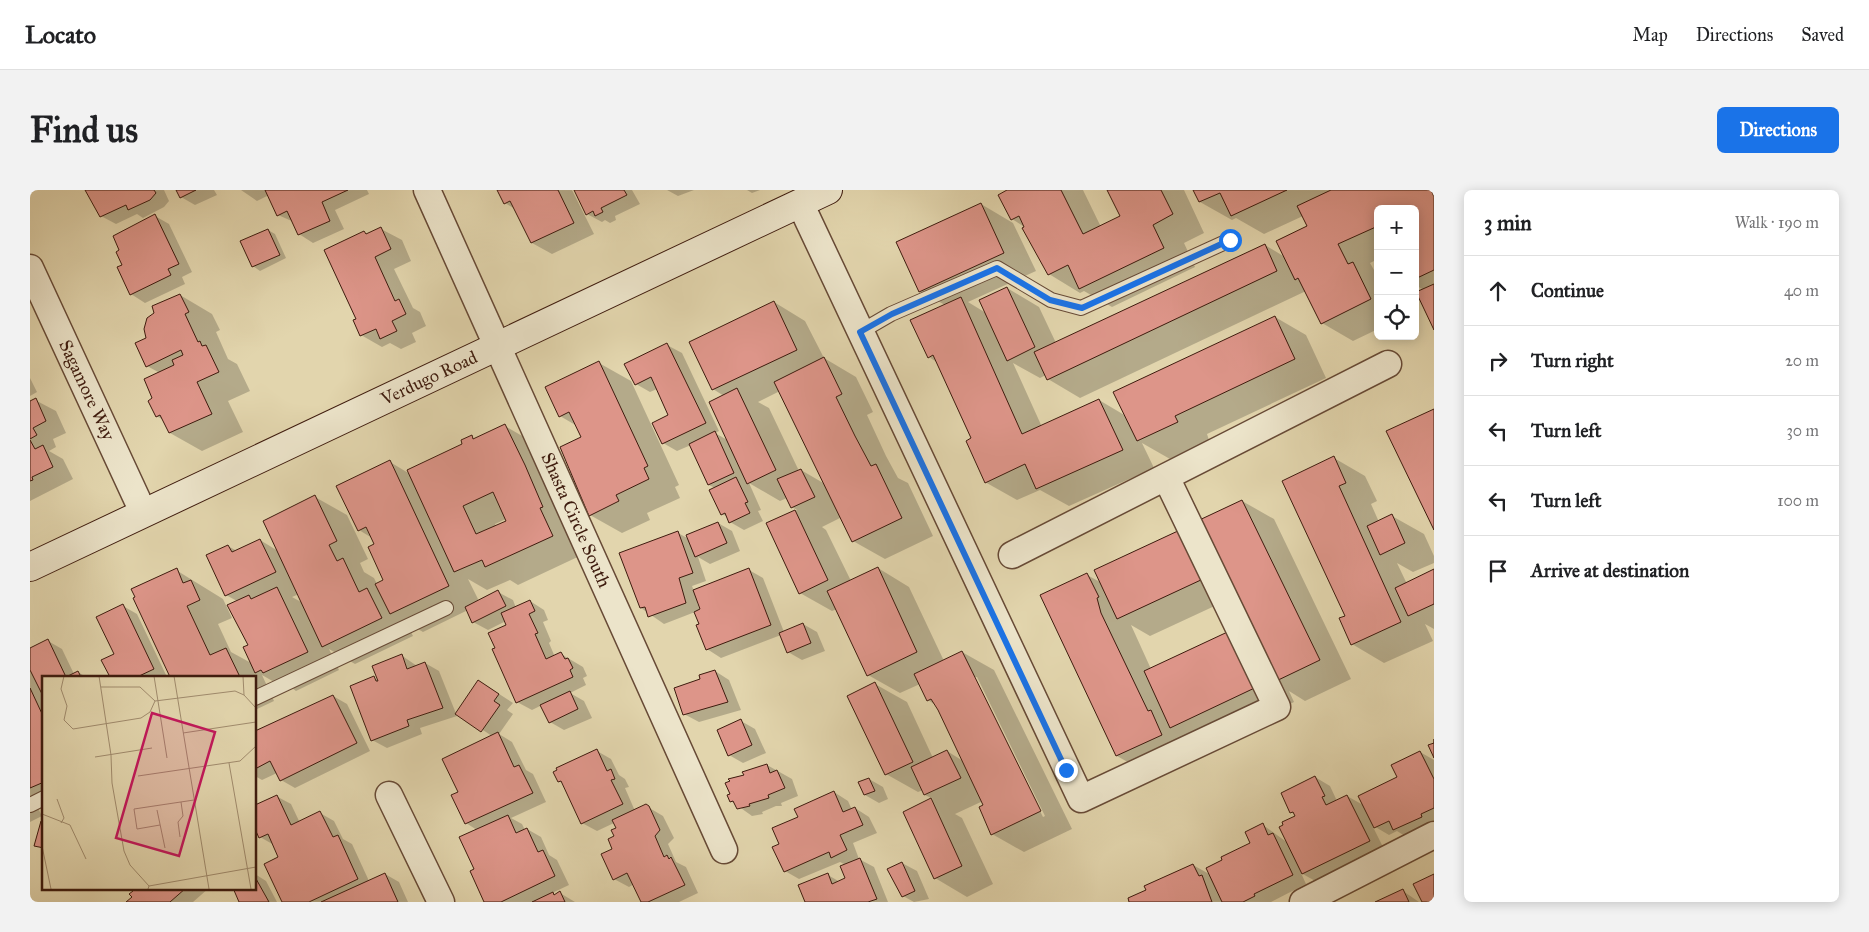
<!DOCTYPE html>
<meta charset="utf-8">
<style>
:root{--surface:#fff;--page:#f2f2f2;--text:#202124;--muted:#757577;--line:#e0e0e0;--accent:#1a73e8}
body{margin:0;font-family:"IM FELL Great Primer",serif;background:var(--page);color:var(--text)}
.controls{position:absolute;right:15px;top:15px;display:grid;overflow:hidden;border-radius:8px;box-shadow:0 2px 12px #0003}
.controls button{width:45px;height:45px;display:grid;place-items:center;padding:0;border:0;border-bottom:1px solid var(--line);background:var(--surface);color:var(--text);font:25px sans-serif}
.stop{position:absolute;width:15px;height:15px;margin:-11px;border:4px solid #1a73e8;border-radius:50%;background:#fff}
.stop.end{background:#1a73e8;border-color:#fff;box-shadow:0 1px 5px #0008}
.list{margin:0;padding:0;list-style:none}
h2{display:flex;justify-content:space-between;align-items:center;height:65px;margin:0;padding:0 20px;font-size:21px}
h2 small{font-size:16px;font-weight:400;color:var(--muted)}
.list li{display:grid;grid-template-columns:32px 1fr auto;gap:15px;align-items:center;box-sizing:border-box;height:70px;padding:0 20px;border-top:1px solid var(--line)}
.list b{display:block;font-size:19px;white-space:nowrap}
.list em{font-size:16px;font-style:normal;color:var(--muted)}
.icon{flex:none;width:28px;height:28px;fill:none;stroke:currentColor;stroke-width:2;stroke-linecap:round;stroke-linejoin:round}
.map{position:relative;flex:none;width:1404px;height:712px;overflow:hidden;border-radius:8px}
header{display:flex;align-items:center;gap:30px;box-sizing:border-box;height:70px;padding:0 25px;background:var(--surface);border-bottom:1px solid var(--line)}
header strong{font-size:24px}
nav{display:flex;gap:28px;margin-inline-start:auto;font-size:18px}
.intro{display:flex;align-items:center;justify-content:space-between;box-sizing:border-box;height:120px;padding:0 30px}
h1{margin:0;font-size:35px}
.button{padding:12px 22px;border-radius:8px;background:var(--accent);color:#fff;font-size:18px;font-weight:700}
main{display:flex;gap:30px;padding:0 30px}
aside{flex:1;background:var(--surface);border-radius:8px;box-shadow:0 2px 12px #0003}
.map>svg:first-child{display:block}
.shadow{fill:#0003;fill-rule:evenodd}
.building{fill:#dd9589;stroke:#3e1b0e;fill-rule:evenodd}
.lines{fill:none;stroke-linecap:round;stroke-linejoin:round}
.service-casing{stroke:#674a36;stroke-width:16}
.minor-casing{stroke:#674a36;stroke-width:29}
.secondary-casing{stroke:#3e1b0e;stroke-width:30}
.service{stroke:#ece4ca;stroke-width:14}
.minor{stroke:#ece4ca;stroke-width:26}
.secondary{stroke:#ece4ca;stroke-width:28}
.route{stroke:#1a73e8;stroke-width:6}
.labels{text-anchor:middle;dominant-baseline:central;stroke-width:4.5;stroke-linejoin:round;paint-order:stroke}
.street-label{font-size:18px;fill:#3e1b0e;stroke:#ece4ca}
.inset-road{fill:none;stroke:#a08b6d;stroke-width:1}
.view{fill:#c2185b;fill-opacity:0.15;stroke:#c2185b;stroke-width:2.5}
.inset-edge{fill:none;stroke:#3e1b0e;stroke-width:2.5}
</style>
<header>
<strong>Locato</strong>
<nav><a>Map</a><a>Directions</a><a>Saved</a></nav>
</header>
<div class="intro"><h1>Find us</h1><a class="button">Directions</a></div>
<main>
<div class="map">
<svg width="1404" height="712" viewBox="0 0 1404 712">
<rect width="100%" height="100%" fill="#e2d5ad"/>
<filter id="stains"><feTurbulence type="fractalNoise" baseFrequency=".004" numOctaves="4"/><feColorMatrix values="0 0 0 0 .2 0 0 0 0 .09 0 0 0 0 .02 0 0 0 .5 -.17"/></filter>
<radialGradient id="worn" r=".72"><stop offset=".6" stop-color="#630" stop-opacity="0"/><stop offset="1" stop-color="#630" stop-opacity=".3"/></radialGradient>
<path class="shadow" d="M57,0H134L139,11L134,17L113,28L107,24L86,34L71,26Z
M148,0H184L187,5L165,15L151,7Z
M211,0H337L339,4L305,20L314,39L283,53L269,44L264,32L248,25L239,5L227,11Z
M468,0H542L564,44L522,64L502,53L485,19L475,13Z
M547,0H602L610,14L585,26L586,30L580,33L575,30L572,32L557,24Z
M637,0H664L648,6Z
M717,0H730L722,3Z
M980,0H1053L1071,37L1091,27L1078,0H1154L1174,43L1154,53L1165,77L1082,117L1054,101L1050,103L1019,84L996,38L982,29Z
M1165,0H1404V138L1394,100L1385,95V19H1348V69L1340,73L1348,87V139L1323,151L1292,133L1276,101L1050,208L1018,189L1016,185L1010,188L983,173L1012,237L1069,210L1096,226L1245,127L1276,145L1296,188L1177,244L1179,250L1140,269L1112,253L1124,278L1039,316L1010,300L987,310L955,292L943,249L908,173L899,167L915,115L890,101L951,14L983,33L1006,81L938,112L956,123L977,98L1009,117L1026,153L1235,55L1255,67L1279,37L1273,26L1234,44L1206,28L1202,30L1170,12Z
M125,26L139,34L162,82L152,87L155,94L115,113L101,104L93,76Z
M351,39L372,50L381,71L364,79L383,118L390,122L396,136L382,143L386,152L371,159L360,153L352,157L331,145L327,130L334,42L338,45Z
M238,40L245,44L256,68L230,81L223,76L212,52Z
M150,105L182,124L190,140L186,142L198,169L207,174L220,201L198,211L213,242L172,261L140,243L134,230L126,226L124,209L130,183L117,176L118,148Z
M744,112L775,131L794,168L826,187L843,222L837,225L856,266L868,288L878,293L903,346L855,369L823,351L812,327L792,337L796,340L821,391L848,378L879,397L914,471L932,462L964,480L1042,639L994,662L962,644L953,611L925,624L932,628L963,694L937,707L905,688L874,623L903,609L895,605L893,600L888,602L856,584L845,494L877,512L903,568L917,561L933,571L907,516L898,510L890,494L870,503L838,485L807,419L802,421L770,403L738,334L767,320L762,317L757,308L750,311L719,293L731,320L728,321L733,331L714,340L700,332L698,327L692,324L685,298L679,295L661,255L647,261L633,253L640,226L627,199L620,202L606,194L637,155L652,163L689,241L685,243L699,251L694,206L683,199L660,152ZM750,201L795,294L771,280L769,281L739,218L728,212ZM944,487H947L1015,626L1013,627Z
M569,173L601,191L649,295L645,297L650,308L617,323L620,330L592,343L560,325L553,248L547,236L530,226Z
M0,188L7,202L0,206Z
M5,210L26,221L36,243L23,249L26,257L19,261L33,269L43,289L0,311V212Z
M475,236L506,254L554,364L488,395L480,390L457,400L438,389L449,411L468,402L483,410L486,418L500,411L514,420L518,430L513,432L521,451L519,453L525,467L531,464L553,477L557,486L553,488L556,495L540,503L554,511L562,528L534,540L520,532L512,515L502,520L487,512L467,458L478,435L476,431L458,440L443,432L438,420L393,442L376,432L383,446L325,474L299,459L309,480L266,501L262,498L258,500L232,485L244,511L225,520V487H141L146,380L193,409L202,428L188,434L201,462L223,474L207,411L196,405L198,356L207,361L230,350L248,361L285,307L317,325L338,369L330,373L334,382L344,388L347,394L355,391L345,354L342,348L329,340L360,272L380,284L434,254L441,247L445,249ZM476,329L477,331L466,336L465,334ZM269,404L273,413L262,407Z
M1304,268L1335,286L1347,311L1341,314L1349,332L1362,326L1394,344L1404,366V373L1383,382L1367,373L1377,394L1404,381V439L1395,434L1403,451L1354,473L1322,454L1316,426Z
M1212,311L1244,329L1321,489L1275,511L1259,501L1264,512L1119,584L1087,566L1057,385L1072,393ZM1204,407L1206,440L1121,479L1101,435L1120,446Z
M688,333L702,341L710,361L680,374L668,367L676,391L662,396L664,401L719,380L733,388L754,442L773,434L787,442L795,461L772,470L758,462L751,445L691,468L677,459L665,422L634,434L611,418L648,343L659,349ZM667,412H669L672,420L670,421Z
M93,416L107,424L137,487H81Z
M18,451L32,459L44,484L48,482L56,487H14V615L4,610L12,626L0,632V460Z
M371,465L387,476L395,473L409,481L427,526L390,538L392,544L357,558L342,550L344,488L350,491Z
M685,481L699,490L711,520L669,532L654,524L672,490Z
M449,491L483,513L477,520L483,524L469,544L482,552L496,580L503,584L516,612L481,628L492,634L495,640L497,639L511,647L519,665L527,670L539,695L522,703L526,705L530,703L545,712H456L446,679L447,640L436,633L430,602L462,546L427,523Z
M303,506L317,514L340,561L265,598L251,590L247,583L232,590L225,586V543Z
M711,531L725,539L736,563L713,573L699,565Z
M567,561L581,569L589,585L595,589L599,597L595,598L605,621L616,616L633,626L644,648L638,654L646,672L656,677L668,703L649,712H612L604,694L599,697L584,689V659L587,639L584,633L567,641L552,633L535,595L529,591Z
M1390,562L1404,570V634L1378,648L1367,641L1359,645L1342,635L1354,659L1287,692L1271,683L1276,694L1241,712H1101L1163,675L1181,685L1222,654L1233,635L1258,653L1267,626L1261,622L1285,587L1300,596L1307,611L1317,606L1335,616L1369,588Z
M737,575L762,589L768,606L751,613L752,616H746L732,622L733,624L722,626L701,611L702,604L715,585Z
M839,589L853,597L858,609L849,613L835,605Z
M804,602L818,611L822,620L825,618L839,627L847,643L823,653L829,669L844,677L858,712H777L798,685L810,692L817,689L816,675L810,672L769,689L755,681L751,655L770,627Z
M246,606L261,614L270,633L290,623L304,631L313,649L322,654L339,691L355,684L369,692L378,712H253L250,668L244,655L230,647L225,636V616Z
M872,673L887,681L899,709L884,712L873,706Z
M225,684L236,691L247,712H209L225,698Z
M102,698H179L163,712H98L103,707L105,701Z
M1373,701L1389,712H1348Z"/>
<path class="building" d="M55,0H124L126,3L120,10L98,20L96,15L70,27Z
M146,0H166L150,8Z
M235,0H318L292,12L300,31L268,45L257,21L247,26Z
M467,0H528L544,33L501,53L480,11L474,14Z
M544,0H594L597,5L571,18L573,22L565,26L563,21L556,25Z
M977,0H1031L1053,44L1090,26L1077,0H1131L1143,24L1123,35L1134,58L1049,99L1038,75L1018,85L992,38L994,37L989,26L981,30L968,5Z
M1163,0H1257L1201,26L1190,3L1169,12Z
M1301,0H1401L1404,7V80L1385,89V19H1348V36L1308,54L1318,74L1323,72L1341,109L1291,134L1268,88L1265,90L1246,51L1277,36L1267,16Z
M951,13L974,63L889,102L866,52Z
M125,24L149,74L138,79L141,85L100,105L87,77L92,75L86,62L89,60L83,46Z
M351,37L361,59L345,67L365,111L369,109L376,124L362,131L367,141L350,149L346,139L330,146L323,130L326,129L294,60L334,41L336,44Z
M238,39L250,65L222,77L210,51Z
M1235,54L1247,81L1017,190L1004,162Z
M1404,94V140L1386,102Z
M977,97L1005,157L977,171L949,110Z
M150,104L159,122L155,124L168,152L170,151L172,156L176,155L189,182L167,192L182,224L139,243L130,225L126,227L118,211L122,208L114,189L144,175L142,170L153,165L151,160L116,177L105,153L116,148L114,139L117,128L124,123L122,116Z
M931,107L992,244L1069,209L1093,260L1006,299L995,274L955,293L936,251L941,248L903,165L898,168L880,130Z
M744,111L767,160L682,200L659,152Z
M1245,126L1265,169L1145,226L1148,232L1107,251L1083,202Z
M637,153L676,233L632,254L622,233L638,225L621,187L605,195L594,174Z
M794,167L812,204L806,207L825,246L841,276L846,274L872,328L822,352L744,192Z
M569,171L618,276L614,278L619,289L586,305L589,311L559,326L530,257L551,247L539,222L529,227L515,197Z
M707,198L746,280L717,294L679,212Z
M6,208L16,231L3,238L7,245L0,249V211Z
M1404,219V340L1356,241Z
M475,234L495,275L513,317L510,318L523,346L455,377L452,370L424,382L377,280L432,254L431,250L442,245L443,249ZM463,302L476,331L446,344L433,316Z
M685,241L704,283L678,295L659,254Z
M0,250L5,259L13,255L23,277L2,287L3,290L0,291Z
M1304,266L1316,293L1309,296L1371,432L1321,455L1309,428L1315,426L1252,291Z
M360,270L419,396L360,424L345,394L353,390L338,357L344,354L336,337L328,341L306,296Z
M771,279L785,307L761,318L747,289Z
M706,287L718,312L715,313L720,323L699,333L695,323L691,325L679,300Z
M285,305L307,351L299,355L307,371L313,368L329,402L337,398L352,428L292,457L233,331Z
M1212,310L1290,470L1242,493L1163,333Z
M765,320L798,390L769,404L736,333Z
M1362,324L1375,353L1350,365L1337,336Z
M688,332L697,353L665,367L656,345Z
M1150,340L1173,389L1087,429L1064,380Z
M648,341L663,383L649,388L656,413L618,427L615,417L610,418L589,363Z
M230,349L246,382L195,406L176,365L198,355L202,362Z
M848,377L887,462L837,486L797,401Z
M147,378L153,393L161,390L170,410L157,416L180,465L196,458L210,487H140L103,408L105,407L101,399Z
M719,378L741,435L676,460L666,435L669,434L664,422L670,419L663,400Z
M1404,379V414L1378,426L1365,398Z
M1057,383L1069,407L1067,408L1071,423L1118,521L1121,520L1132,545L1086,566L1010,405Z
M247,397L278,462L233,483L231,480L225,483L213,457L218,455L197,415L219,405L221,409Z
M468,400L476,416L442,433L435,417Z
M500,410L505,421L499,424L508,443L505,444L516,469L531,462L535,469L538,468L543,478L540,480L543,487L486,513L462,459L465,458L458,443L476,435L471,423Z
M93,414L124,479L107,487H80L71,470L84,464L66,427Z
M773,433L781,453L757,463L749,443Z
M1206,438L1233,494L1140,538L1114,481Z
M18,449L36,487L48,481L51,487H14V508L0,480V458Z
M932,461L1011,621L961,645L949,617L953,615L908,520L901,509L897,511L884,484Z
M372,464L377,479L395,472L413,518L377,530L379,536L341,551L320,496L344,486L346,491H348L342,476Z
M685,480L698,512L653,525L644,498L670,489L669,485Z
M448,490L469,504L464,511L470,515L451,542L425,524Z
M845,492L883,572L855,585L817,506Z
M0,498L14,528V592L0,598Z
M540,501L548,519L519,533L510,515Z
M303,505L327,553L250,591L240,571L225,579V541Z
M711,529L722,555L698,566L687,540Z
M468,542L484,577L489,575L503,603L435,634L421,605L428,602L412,569Z
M1404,549V568L1398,555L1404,553Z
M567,559L577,581L581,579L585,589L581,590L593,614L551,634L531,591L528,592L523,582L527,580L526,578Z
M917,560L931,588L894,605L881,577Z
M1390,561L1404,589V618L1391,624L1392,627L1363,640L1359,631L1344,638L1328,606L1367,587L1361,575Z
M737,574L740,583L747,580L755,598L738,605L739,608L719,614L720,616L707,619L703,611L700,612L697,605L700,604L695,593L700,591L698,589L714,585L712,582Z
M1285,586L1295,606L1292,607L1296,615L1317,605L1340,651L1272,684L1249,637L1253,635L1252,632L1265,626L1263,622L1260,623L1251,603Z
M839,588L845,601L834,605L828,592Z
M804,601L813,622L825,617L833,635L810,645L817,660L801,668L799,662L754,682L742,657L749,654L742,638L768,627L764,619Z
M247,605L261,635L290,621L303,647L308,645L328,689L279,712H252L234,674L248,667L238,644L229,648L225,639V615Z
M901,608L932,676L904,689L873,622Z
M616,614L619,616L630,640L625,646L634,667L637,665L639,669L641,667L655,695L618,712H611L597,683L583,690L571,664L582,659L578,649L584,646L581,640L586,638L582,630Z
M478,625L486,643L497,638L508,662L513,660L525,686L471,712H454L440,681L444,679L429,647Z
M11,631L14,632V658L4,656Z
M1233,633L1238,645L1243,643L1263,685L1224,704L1225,706L1213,712H1192L1176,678L1192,670L1191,667L1220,653L1215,642Z
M830,668L847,709L838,712H775L768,695L798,683L802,694L815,688L810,676Z
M872,672L885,701L872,707L857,679Z
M1163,674L1169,686L1172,685L1182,712H1099L1098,708L1116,700L1114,696Z
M355,683L368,712H291Z
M1404,684V712H1392L1383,694Z
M225,687L239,712H209L203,698H225Z
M101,698H156L140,712H96L102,707L99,704L103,701Z
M1373,699L1379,712H1345Z
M530,701L535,712H502L523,702L524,705Z"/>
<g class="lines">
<g class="service-casing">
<path id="service" d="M830,142L861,124L967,78L1021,110L1051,118L1200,50
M225,508L416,418
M0,615L14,608"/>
</g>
<g class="minor-casing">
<path id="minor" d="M397,0L694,660
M770,13L1051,609L1247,517L1136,287
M0,78L113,322
M982,365L1358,174
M359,605L411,712
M1273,712L1404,645"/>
</g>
<g class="secondary-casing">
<path id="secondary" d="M0,377L798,0"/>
</g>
<use href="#service" class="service"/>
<use href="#minor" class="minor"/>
<use href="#secondary" class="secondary"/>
</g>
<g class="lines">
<path class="route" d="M1036,580L830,142L862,124L967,78L1020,110L1052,118L1200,50"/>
</g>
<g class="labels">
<g class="street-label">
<text transform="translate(399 188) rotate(-25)">Verdugo Road</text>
<text transform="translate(57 200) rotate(65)">Sagamore Way</text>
<text transform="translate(546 330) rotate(66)">Shasta Circle South</text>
</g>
</g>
<g transform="translate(12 486)">
<rect width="214" height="214" fill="#e2d5ad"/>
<path class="inset-road" d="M22,0L19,13L25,30L22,44L31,53L99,42L108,36L113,25M57,0L69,79L70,107L82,175L88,189L107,210M112,0L125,82M132,0L167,213M201,0L202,19M59,11H98L113,25M113,25L193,15L202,19L214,32M141,57L214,46M53,81L110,72M187,87L209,213M96,100L198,85L214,70M15,123L22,142L19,147M115,134L123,172M0,138L28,149L44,183M118,149L95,153L92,133L152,124M138,161L136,146L141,140L139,126M0,170L9,213M106,213L107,210L214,191"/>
<path class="view" d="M110,37L173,56L137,180L74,162Z"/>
<rect width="214" height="214" class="inset-edge"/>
</g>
<rect width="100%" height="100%" filter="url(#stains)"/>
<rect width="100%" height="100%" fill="url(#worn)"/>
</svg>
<div class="controls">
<button>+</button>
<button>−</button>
<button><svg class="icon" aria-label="locate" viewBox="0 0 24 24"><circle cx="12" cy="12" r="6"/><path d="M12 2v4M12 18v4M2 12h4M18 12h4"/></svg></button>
</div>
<div class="stop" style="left:1200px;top:50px"></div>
<div class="stop end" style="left:1036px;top:580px"></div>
</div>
<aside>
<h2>3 min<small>Walk · 190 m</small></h2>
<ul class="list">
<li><svg class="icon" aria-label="ahead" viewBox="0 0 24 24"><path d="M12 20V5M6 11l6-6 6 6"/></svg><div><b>Continue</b></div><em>40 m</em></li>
<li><svg class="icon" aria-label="right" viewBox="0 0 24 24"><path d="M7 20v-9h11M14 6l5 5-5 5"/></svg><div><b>Turn right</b></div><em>20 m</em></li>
<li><svg class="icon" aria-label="left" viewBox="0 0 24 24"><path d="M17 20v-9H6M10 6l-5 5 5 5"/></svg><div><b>Turn left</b></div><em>30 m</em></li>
<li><svg class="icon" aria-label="left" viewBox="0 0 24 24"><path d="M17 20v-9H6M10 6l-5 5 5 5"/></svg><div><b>Turn left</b></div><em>100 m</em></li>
<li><svg class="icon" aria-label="arrive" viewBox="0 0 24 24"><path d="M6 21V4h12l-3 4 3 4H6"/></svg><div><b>Arrive at destination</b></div></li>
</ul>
</aside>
</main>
